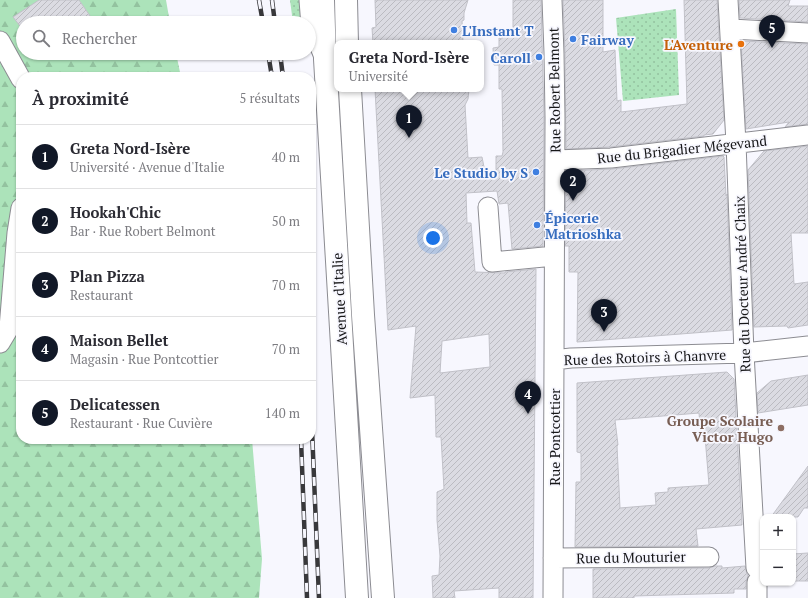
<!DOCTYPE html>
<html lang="fr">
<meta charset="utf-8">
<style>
:root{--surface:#fff;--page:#f7f7f7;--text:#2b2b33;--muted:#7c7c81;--line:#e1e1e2;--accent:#111827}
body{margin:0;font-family:"PT Serif",serif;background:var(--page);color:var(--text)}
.controls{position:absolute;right:12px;bottom:12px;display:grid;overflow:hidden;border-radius:8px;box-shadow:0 1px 3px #0004}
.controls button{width:36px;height:36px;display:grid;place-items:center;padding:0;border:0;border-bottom:1px solid var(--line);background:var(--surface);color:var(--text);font:20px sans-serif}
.you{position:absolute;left:433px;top:238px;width:14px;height:14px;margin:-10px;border:3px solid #fff;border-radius:50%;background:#1a73e8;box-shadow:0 0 0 6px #1a73e833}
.badge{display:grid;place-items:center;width:26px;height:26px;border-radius:50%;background:var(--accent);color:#fff;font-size:13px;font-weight:700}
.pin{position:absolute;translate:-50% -33px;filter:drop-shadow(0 1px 2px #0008)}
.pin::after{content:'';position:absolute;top:21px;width:14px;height:12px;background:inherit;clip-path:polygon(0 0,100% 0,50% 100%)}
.popup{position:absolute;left:334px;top:40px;width:150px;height:52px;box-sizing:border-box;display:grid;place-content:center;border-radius:8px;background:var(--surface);filter:drop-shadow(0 1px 3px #0005);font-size:13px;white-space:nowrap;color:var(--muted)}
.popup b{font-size:15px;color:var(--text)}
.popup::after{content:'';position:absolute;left:50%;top:100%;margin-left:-8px;border:8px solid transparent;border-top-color:var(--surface)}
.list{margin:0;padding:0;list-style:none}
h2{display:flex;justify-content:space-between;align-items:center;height:52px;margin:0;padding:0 16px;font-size:17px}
h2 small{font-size:13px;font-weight:400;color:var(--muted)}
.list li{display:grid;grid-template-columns:26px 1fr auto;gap:12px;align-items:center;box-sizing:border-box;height:64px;padding:0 16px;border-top:1px solid var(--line)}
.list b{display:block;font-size:15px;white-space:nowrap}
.list p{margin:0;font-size:13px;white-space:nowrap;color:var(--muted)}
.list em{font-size:13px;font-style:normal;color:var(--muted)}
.icon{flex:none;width:22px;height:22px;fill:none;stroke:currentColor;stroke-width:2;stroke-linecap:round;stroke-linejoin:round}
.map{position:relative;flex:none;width:808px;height:598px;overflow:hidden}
.search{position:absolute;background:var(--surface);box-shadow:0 1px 3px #0004;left:16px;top:16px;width:300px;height:44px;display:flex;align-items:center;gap:10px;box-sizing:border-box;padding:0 14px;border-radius:22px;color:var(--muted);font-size:15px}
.panel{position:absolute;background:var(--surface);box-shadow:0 1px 3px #0004;left:16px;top:72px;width:300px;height:372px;border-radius:16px}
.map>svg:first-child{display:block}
.forest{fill:url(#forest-firs)}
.park{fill:url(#park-dots)}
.building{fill:url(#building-hatch);stroke:#c1c1c8;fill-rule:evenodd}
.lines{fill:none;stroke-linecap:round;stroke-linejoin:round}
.street-casing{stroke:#8c8c92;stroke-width:21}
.primary-casing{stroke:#8c8c92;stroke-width:24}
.street{stroke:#fff;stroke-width:19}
.primary{stroke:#fff;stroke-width:22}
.rail-casing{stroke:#38383b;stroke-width:4.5}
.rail{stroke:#f7f7fe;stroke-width:3;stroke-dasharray:9;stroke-linecap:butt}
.shop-dot{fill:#3f7fe0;stroke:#f7f7fe;stroke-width:1.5}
.food-dot{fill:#e8710a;stroke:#f7f7fe;stroke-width:1.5}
.education-dot{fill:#8d6e63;stroke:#f7f7fe;stroke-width:1.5}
.labels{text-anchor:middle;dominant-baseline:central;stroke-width:3.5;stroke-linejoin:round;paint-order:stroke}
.shop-label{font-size:14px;font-weight:bold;fill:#366cbe;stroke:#f7f7fe;text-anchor:start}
.food-label{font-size:14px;font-weight:bold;fill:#c56008;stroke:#f7f7fe;text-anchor:end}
.street-label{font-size:14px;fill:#171719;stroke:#f7f7fe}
.education-label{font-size:14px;font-weight:bold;fill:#785e54;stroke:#f7f7fe;text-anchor:end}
</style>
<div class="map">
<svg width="808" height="598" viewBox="0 0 808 598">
<defs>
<pattern id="forest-firs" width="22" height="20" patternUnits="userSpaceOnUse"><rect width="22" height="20" fill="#ace3ba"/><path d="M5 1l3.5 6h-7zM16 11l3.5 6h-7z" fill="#93c29f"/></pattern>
<pattern id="park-dots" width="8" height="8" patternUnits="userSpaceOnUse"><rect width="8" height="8" fill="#ace3ba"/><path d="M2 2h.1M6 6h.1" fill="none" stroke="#93c29f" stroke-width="1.8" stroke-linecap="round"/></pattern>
<pattern id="building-hatch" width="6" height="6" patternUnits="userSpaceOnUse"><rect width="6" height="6" fill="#dbdbe2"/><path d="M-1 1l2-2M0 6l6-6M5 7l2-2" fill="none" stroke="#bbbbc1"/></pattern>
</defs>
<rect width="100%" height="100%" fill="#f7f7fe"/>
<path class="forest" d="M0,0H166L170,23H23V53H176L181,77H21V439H252L262,559L259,598H0Z"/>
<path class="park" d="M290,0H304L306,23H293Z
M676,9L679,95L623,101L616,18Z"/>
<path class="building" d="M39,0H79L95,23H23V30L13,17Z
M375,0H468L464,13V20L462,21L463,43H373L372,28L376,27Z
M513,0H541L544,118L543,246L512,249L508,203L499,204L497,191L466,193L467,223H471L475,272L505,273V272L536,269L533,598H499V588L454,591L455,598H433L432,576L439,575L440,556L437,520V492L444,489L441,437H436L435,395L410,398L416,326L388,330L375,89H469L468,99L465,105L468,158L482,157L486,177L496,176V156H502L503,152L502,89H499V65H494L493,48L499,47V38L502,39V35H513ZM489,334L490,367L440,373L442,341Z
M563,0H603V52L615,50L617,101L621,100V112L687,104L684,0H717L724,120L713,134L704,135V136L610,147L566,149L565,53Z
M739,0H790L788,6H808V22L740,18Z
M741,41L808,44V124L785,127L789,122L746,129Z
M808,146V233H791L794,284L808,282V325L788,328L787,326L754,327L748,170L764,151Z
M723,156L724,157L726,196L727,194L732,330L577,342L578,272H569V246H565L566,171L612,169Z
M727,372L734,379L742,525L696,529L698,546L575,547L576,482H581V453L577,452V383ZM699,413L700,425L704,424L709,485L668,488V492L655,493L656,505L620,508L617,446L618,445L615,420Z
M808,375V405L758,413L757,393L771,381Z
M808,466V508H804L798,517H771Z
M808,553V581H793V554Z
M715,566H722V568L745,566L747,574L748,576L746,582V589H734V593L634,596V598H593V569L709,568Z"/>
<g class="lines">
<g class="street-casing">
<path id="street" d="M309,0L311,26L323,54
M552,0L554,53L555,118L553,598
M728,0L736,143L744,353L756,568
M731,29L808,33
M0,41L21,79
M555,160L611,158L808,135
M488,207L492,262L554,256
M0,343L9,328L17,233L21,208
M554,360L571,358L744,353L808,346
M553,558L709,557
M757,582V598"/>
</g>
<g class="primary-casing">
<path id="primary" d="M323,0L325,59L357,598
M346,0L347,43
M350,89L363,315L383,598"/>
</g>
<use href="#street" class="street"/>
<use href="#primary" class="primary"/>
<g class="rail-casing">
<path id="rail" d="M259,0L263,23
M272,0L275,23
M268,53L272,77
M280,53L283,77
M311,405L319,598
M301,439L307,598"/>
</g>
<use href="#rail" class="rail"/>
</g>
<g class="shop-dot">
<circle cx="454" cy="30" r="4"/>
<circle cx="573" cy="39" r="4"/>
<circle cx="539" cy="57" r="4"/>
<circle cx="536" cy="172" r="4"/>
<circle cx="537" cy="225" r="4"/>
</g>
<circle class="food-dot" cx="741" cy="44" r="4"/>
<circle class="education-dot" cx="781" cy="428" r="4"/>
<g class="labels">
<g class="shop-label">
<text x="462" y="30">L'Instant T</text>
<text x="581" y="39">Fairway</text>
<text x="531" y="57" text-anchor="end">Caroll</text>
<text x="528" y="172" text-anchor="end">Le Studio by S</text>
<text x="545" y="217">Épicerie<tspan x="545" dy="16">Matrioshka</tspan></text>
</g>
<g class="food-label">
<text x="733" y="44">L'Aventure</text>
</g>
<g class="street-label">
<text transform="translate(554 90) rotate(-91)">Rue Robert Belmont</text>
<text transform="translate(682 149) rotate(-6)">Rue du Brigadier Mégevand</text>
<text transform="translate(742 284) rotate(-92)">Rue du Docteur André Chaix</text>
<text transform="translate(339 299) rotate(-93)">Avenue d'Italie</text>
<text transform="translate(645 357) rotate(-2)">Rue des Rotoirs à Chanvre</text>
<text transform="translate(554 437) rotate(-90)">Rue Pontcottier</text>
<text transform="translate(631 557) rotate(-1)">Rue du Mouturier</text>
</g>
<g class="education-label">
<text x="773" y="420">Groupe Scolaire<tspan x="773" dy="16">Victor Hugo</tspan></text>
</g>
</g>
</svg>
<div class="controls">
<button>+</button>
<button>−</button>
</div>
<div class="you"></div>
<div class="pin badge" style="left:409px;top:138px">1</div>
<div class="popup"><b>Greta Nord-Isère</b>Université</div>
<div class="pin badge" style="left:573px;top:201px">2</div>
<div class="pin badge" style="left:604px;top:332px">3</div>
<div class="pin badge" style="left:528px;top:414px">4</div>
<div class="pin badge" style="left:772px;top:48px">5</div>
<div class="search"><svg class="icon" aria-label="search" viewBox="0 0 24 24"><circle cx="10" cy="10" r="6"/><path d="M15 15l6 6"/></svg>Rechercher</div>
<section class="panel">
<h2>À proximité<small>5 résultats</small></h2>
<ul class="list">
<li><span class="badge">1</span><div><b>Greta Nord-Isère</b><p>Université · Avenue d'Italie</p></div><em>40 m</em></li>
<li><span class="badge">2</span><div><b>Hookah'Chic</b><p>Bar · Rue Robert Belmont</p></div><em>50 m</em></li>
<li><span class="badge">3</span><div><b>Plan Pizza</b><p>Restaurant</p></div><em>70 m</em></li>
<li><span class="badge">4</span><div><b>Maison Bellet</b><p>Magasin · Rue Pontcottier</p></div><em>70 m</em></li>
<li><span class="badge">5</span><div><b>Delicatessen</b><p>Restaurant · Rue Cuvière</p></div><em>140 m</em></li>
</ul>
</section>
</div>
